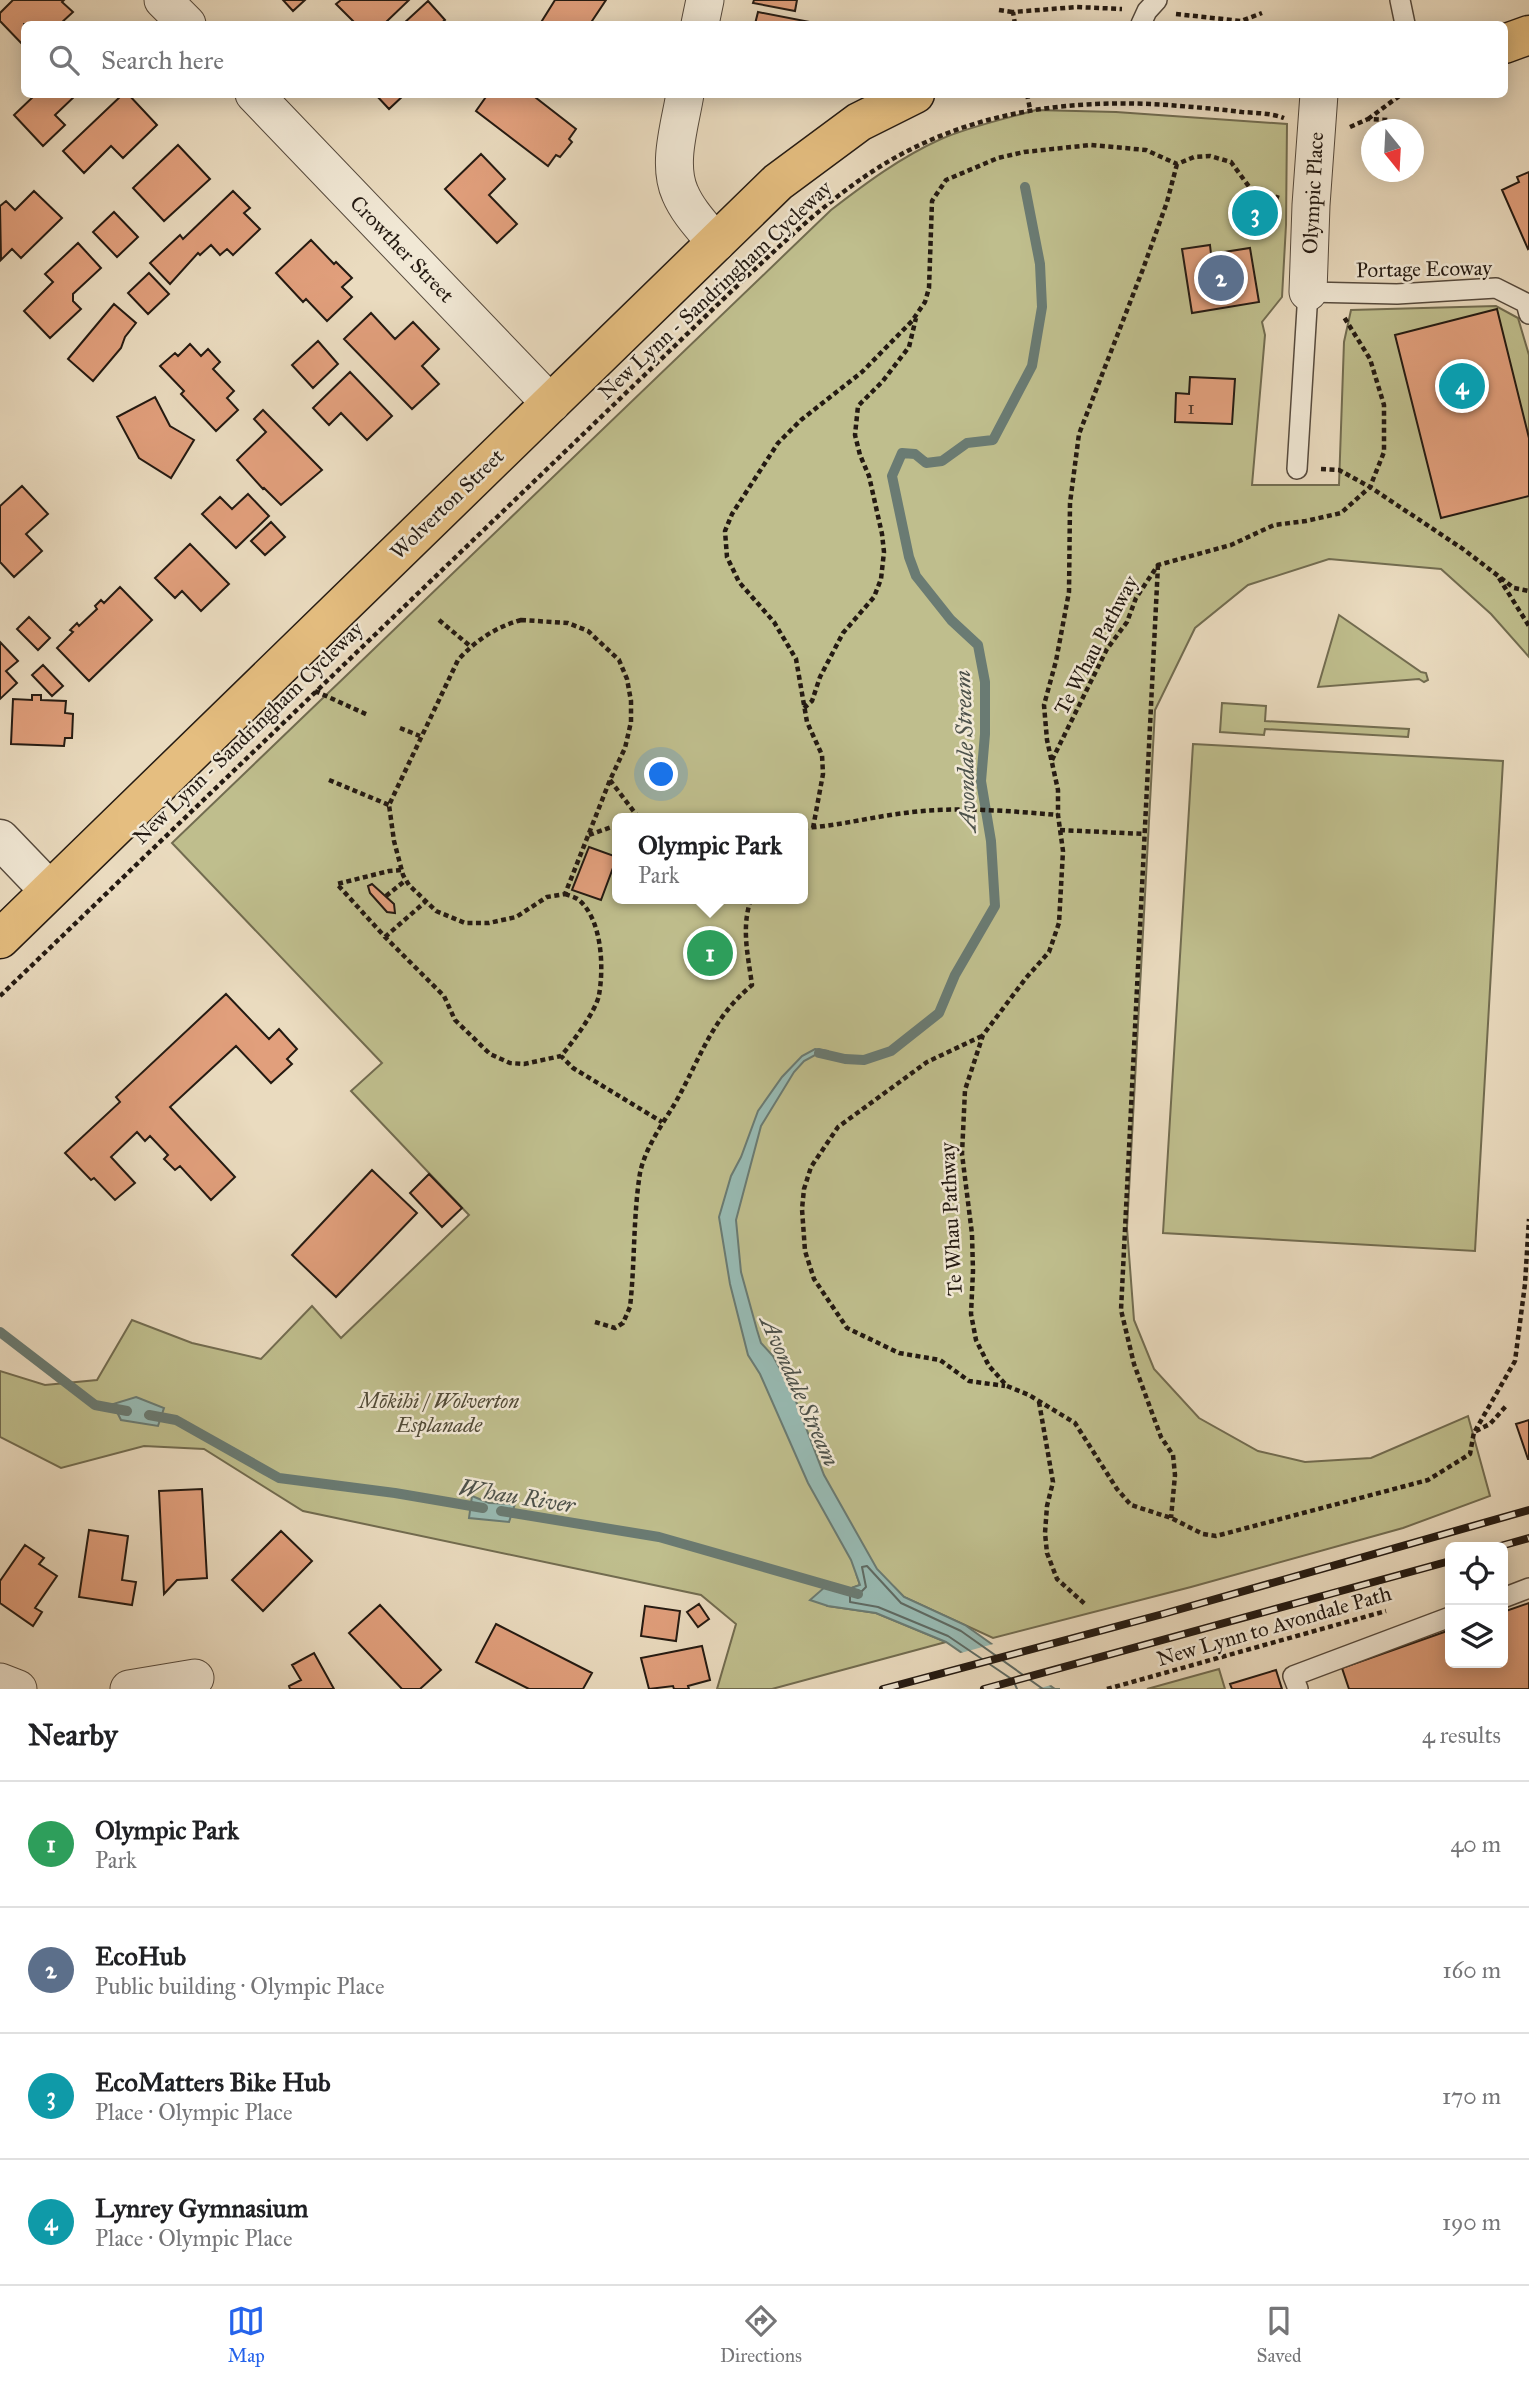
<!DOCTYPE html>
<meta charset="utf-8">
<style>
:root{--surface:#fff;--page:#f6f6f6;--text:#202124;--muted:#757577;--line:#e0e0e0;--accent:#2563eb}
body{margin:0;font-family:"IM FELL Great Primer",serif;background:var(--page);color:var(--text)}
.controls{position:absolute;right:21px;bottom:21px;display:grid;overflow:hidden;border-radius:10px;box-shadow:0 4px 18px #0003}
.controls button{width:63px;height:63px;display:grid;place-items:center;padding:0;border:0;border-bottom:2px solid var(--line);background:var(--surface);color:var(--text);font:35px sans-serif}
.compass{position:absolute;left:1361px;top:119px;width:63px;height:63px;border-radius:50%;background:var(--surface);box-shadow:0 4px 18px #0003;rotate:162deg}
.you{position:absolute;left:662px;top:775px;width:24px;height:24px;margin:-18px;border:5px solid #fff;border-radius:50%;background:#1a73e8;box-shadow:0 0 0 10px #1a73e833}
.badge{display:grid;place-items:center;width:46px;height:46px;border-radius:50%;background:var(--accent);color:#fff;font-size:23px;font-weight:700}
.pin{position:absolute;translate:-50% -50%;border:4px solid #fff;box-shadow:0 2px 7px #0006}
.popup{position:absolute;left:612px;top:813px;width:196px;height:91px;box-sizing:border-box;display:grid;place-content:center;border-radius:10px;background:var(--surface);filter:drop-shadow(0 2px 5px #0005);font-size:23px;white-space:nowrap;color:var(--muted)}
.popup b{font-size:26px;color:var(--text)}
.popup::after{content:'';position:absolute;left:50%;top:100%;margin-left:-14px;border:14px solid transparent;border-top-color:var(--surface)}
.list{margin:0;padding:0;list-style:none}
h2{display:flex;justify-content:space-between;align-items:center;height:91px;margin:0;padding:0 28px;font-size:30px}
h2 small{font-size:23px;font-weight:400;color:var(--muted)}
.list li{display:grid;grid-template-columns:46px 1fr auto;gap:21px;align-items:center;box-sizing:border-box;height:126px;padding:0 28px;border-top:2px solid var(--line)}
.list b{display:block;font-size:26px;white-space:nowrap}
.list p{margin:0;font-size:23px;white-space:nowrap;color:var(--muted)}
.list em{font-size:23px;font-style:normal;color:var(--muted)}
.icon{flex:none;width:38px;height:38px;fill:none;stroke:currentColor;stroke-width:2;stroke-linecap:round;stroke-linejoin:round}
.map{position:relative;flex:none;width:1529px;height:1689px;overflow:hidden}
.search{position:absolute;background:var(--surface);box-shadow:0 4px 18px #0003;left:21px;right:21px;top:21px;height:77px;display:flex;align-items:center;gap:18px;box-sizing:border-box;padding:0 24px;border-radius:10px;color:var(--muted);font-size:26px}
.sheet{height:595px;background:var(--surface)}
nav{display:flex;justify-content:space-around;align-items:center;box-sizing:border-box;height:98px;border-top:2px solid var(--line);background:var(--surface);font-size:19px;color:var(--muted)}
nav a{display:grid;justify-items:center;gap:4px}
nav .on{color:var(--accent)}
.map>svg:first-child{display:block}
.green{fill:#bfbe8d;stroke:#726c50;stroke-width:2;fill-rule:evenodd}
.water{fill:#98bbb4;stroke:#6a7b73;stroke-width:2}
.pier{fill:#eadbbf}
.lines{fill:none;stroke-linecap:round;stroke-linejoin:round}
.shore{stroke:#5e6a63;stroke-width:2}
.stream{stroke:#6a7b73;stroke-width:10}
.building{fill:#e19f7c;stroke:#241a12;stroke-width:2}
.service-casing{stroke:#564a3d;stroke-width:22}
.minor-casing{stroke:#564a3d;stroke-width:39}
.tertiary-casing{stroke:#564a3d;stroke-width:41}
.primary-casing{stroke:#241a12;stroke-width:41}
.path{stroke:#241a12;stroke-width:4.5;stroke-dasharray:5 3.5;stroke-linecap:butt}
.service{stroke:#f1e8d5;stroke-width:19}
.minor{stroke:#f1e8d5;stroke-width:37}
.tertiary{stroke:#f1e8d5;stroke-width:38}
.primary{stroke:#e5be80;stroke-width:38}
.rail-casing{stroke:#241a12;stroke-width:8}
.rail{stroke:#f1e8d5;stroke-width:5;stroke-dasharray:16;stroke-linecap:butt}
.labels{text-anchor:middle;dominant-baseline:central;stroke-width:5;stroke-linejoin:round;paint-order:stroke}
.number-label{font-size:18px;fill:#533b2c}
.street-label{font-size:21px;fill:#241a12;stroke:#f1e8d5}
.park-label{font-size:21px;font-style:italic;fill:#524b37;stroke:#f1e8d5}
.water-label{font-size:23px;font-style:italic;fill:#4d524b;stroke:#f1e8d5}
</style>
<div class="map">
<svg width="1529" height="1689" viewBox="0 0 1529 1689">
<rect width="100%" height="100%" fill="#eadbbf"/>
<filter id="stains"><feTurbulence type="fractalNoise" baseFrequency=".00286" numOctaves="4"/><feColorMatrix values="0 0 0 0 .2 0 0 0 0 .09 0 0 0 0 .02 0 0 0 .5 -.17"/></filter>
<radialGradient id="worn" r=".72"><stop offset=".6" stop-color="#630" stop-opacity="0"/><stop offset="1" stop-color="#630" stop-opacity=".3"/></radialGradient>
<path class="green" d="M1036,110L1116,112L1287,124L1286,225L1282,297L1262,322L1265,335L1252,485H1339L1344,342L1351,310L1496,306L1518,318L1529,355V657L1491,614L1441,569L1329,559L1248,585L1195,628L1155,710L1127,1228L1134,1320L1154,1369L1199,1418L1258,1451L1305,1462L1371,1458L1468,1416L1490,1496L1403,1528L1191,1587L993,1638L904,1597L894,1587L857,1576L860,1585L843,1591L828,1606L876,1613L946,1642L772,1689H717L736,1624L701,1595L303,1511L204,1449L144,1446L61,1468L0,1437V1371L45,1385L97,1380L132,1320L192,1343L261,1359L312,1306L341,1338L469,1215L351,1091L382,1063L172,843L831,210C866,183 901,157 941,139C971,126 1005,119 1036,110ZM617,818H803V899H617Z
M1339,615L1421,672L1426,673L1428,680L1424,682L1419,679L1318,687Z
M1222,703L1266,706L1265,721L1409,729L1408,737L1265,729L1264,735L1220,732Z
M1193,744L1503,761L1475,1251L1163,1233Z
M1219,1669L1225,1689H1147Z"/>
<path class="water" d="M815,1049L828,1051L831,1056L815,1055L804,1061L794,1072L761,1126L736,1220L741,1272L757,1330L761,1343L773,1356L792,1391L824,1475L877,1569L904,1597L965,1625L1055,1689H1060H1014L946,1642L876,1613L828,1606L810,1600L826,1586L843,1591L860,1585L851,1560L808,1483L760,1374L748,1355L730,1284L719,1217L731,1176L741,1157L758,1111L782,1077L802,1056Z
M136,1397L164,1408L158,1426L121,1420L113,1404Z
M472,1496L489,1503L515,1504L509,1522L469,1518Z"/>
<path class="pier" d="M997,1643L1055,1684L1037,1689H1008L957,1654Z"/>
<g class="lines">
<path class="shore" d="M1017,1689L1013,1680L948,1636L878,1607L850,1602V1596L862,1591L866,1587L862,1567L867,1566L901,1603L961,1631L1043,1689"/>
<path class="stream" d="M819,1053L845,1059L864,1060L891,1051L939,1013L955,975L995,906L991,841L981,781L985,734V682L978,645L951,620L916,576L909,557L892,476L902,453L915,454L926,463L942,461L967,443L993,440L1032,366L1042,307L1040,264L1025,187
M0,1332L95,1405L127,1411
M149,1415L176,1420L279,1478L395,1493L483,1508
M501,1511L659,1537L858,1594"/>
</g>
<path class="building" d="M13,0H64L62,2L73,12L60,24H24V46L0,21V13Z
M283,0H305L293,11Z
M341,0H409L384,24H356L336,4Z
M555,0H606L590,24H540Z
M754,0H797L795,11L753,3Z
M428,1L445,20L440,24H403Z
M758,12L820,24H755Z
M36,94H77L55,115L65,125L43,146L14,115Z
M123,94H128L157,125L123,158L111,146L84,173L63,151Z
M375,94H405L389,109Z
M488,94H531L576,129L569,139L572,142L560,157L556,155L548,166L476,111Z
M178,145L210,179L164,221L133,188Z
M481,154L505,179L489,195L517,224L497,243L445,189Z
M1529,172V248L1528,249L1502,190L1519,182L1517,177Z
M34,191L62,218L21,258L12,249L1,260L0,206L6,201L15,210Z
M233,191L250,208L244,213L260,229L233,255L227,249L220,255L211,245L200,255L198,253L170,284L150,263L180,235L183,239Z
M1249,198L1261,199L1260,227H1248Z
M114,212L138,237L117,257L93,232Z
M311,240L334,264L336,262L352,278L342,287L352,297L327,321L306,299L303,302L276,273Z
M78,243L101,268L73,294V301L81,309L50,338L24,311L53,282L45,274Z
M1210,245L1211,254L1250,248L1259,302L1192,313L1182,249Z
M149,273L169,294L148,314L128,293Z
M114,304L136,323L125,337L121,348L93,381L68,359Z
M1497,309L1529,438V496L1441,518L1395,335Z
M371,313L395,339L413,322L439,349L422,366L439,384L412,409L344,339Z
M318,341L338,364L313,388L292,365Z
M190,344L201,356L208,349L220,362L213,369L234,391L227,398L238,410L216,431L181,394L184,391L160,366L175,353L178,356Z
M350,372L392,416L367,440L341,413L329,425L313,408Z
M1190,377L1235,379L1232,424L1175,422L1176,393L1189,394Z
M155,397L170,426L194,440L171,478L139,458L117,417Z
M263,410L322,470L281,505L264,488L263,489L237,460L266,432L254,419Z
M22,486L48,514L26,534L42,551L14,577L0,562V506Z
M248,494L269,516L236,548L202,514L220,497L232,509Z
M271,522L285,537L265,555L251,541Z
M190,544L229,584L201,611L182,591L175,598L155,578Z
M120,587L152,620L89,681L57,648L73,632L70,630L77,623L79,626L97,609L95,606L101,600L104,603Z
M29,617L50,638L38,650L17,629Z
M0,642L18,661L6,671L17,683L0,699Z
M43,665L63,686L52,696L32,675Z
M32,695H41V700L66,701L65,713L73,714L72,738H65L64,746L11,744L13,699L32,700Z
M589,847L617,857L601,900L572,890Z
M372,884L394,904L395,913L387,912L370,893L368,886Z
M226,994L269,1039L279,1029L297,1049L287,1059L292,1064L271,1083L236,1046L170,1107L235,1177L211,1200L180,1166L175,1170L164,1159L168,1155L150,1136L145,1141L137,1132L111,1157L135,1183L115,1200L94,1178L91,1180L65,1153L120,1102L116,1097Z
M372,1170L417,1213L336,1297L292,1255Z
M429,1174L462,1208L442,1227L410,1193Z
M1529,1420V1459H1528L1516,1424Z
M202,1489L207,1578L177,1580L164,1594L159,1491Z
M89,1530L128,1536L122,1580L136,1582L132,1605L79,1597Z
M281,1531L312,1561L263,1611L232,1580Z
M25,1545L44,1558L39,1564L57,1576L35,1608L42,1612L33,1626L0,1603V1581Z
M1529,1603V1689H1349L1342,1668L1450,1630V1663H1503V1612Z
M699,1604L709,1619L698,1627L687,1612Z
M380,1605L441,1670L420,1689H402L349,1633Z
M645,1606L680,1611L676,1641L641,1636Z
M496,1624L592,1673L583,1689H529L476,1662Z
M702,1646L710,1680L688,1686L689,1689H674L673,1686L649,1689L641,1658Z
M314,1653L334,1689H290L289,1686L301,1680L292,1665Z
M1276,1670L1282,1689H1232L1230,1684Z"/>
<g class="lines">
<g class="service-casing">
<path id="service" d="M1400,0L1405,24
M1141,24L1147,11L1157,0
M1297,469L1308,292L1397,294L1496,288L1526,303L1529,314
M1503,1598L1529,1588
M1298,1689L1293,1676L1450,1617"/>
</g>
<g class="minor-casing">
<path id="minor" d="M163,0L187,24
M700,24L705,0
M254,94L551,404
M685,94C680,125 667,164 680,193C688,212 703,227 716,243
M1308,292L1311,205L1319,94
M0,1682L18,1689
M129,1689L195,1678"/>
</g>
<g class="tertiary-casing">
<path id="tertiary" d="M0,839L49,890"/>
</g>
<g class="primary-casing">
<path id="primary" d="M1504,44L1529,35
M0,939L778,182L859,122L915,94"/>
</g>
<path class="path" d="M999,10L1012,12
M1176,14L1241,21L1262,13
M1015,24L1013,12L1077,7L1122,9
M1027,94L1030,109
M1368,119L1402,94
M1350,127L1368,119L1388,120
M1177,164L1167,202L1143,269L1079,434L1070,503L1069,592L1056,661L1044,705L1047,740L1058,790V815L1063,851L1059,923L1049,952L1026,978L983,1035L965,1090L962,1154L972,1234L973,1271L971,1314L976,1340L989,1366L1007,1386L1029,1395L1075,1423L1117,1489L1131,1505L1171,1518L1203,1534L1216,1536L1428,1480L1470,1454L1474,1432L1490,1424L1507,1405
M1321,469L1339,470L1370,487L1463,549L1514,588L1529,591
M1158,565L1121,1310L1134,1364L1161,1437L1173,1455L1175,1475L1171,1518
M1499,578L1529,626
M439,620L470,646
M521,620L568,623L588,631L619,660L627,679L631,701V722L625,748L610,780L565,894L547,897L516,917L489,923H465L436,911L409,885L403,875L394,841L389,805L458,660C476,640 496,627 521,620Z
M315,691L368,715
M804,708L812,701L820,677L843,633L874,597L881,579L884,552L882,534L869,476L860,455L855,435L858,406L882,382L909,347L916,318
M400,728L420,736
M1052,760L1107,649L1127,622L1136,598L1158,565L1231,545L1274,525L1306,521L1341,513L1370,487L1384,452V405L1370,359L1344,317
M329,780L389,805
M610,780L638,817L642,818
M803,828C838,826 871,817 905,813C953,806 1010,811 1058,815
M813,828L823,774L822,755L807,722L796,659L774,622L739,582L727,557L725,531L732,514L778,443L801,420L862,372L912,321L925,302L929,288L932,201L946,180L998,158L1024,152L1091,145L1146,150L1177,164L1194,157L1210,156L1231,162L1250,188L1279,198
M1060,830L1145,834
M589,835L617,825
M401,870L389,871L337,884L385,937L444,996L455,1020L490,1054L510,1063L524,1064L561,1056
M565,894C570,896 576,897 580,901C602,921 604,967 599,995C596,1011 572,1043 561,1056L573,1068L662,1122
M386,896L406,880
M385,937L425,902
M0,996L739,284C782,244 824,203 873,171C962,113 1064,98 1168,105C1193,107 1218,109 1242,112C1256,113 1271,113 1284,118
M982,1036L927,1062L838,1127L811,1167L804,1189L802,1209L805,1251L814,1279L847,1328L899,1353L940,1360L969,1381L1005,1386
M595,1322L615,1328L623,1323L630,1307C635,1263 633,1217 640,1173C645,1149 661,1126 674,1105C700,1060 710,1020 752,985C748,955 741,928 751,899
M1039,1402L1053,1482L1047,1506L1045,1533L1047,1553L1057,1579L1086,1605
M1475,1431L1515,1361L1525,1284L1529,1219
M1107,1689L1386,1611"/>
<use href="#service" class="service"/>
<use href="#minor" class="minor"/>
<use href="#tertiary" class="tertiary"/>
<use href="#primary" class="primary"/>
<g class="rail-casing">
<path id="rail" d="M1497,1547L1529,1538
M883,1689L1163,1614L1529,1510
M984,1689L1450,1561"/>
</g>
<use href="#rail" class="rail"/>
</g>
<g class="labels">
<g class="number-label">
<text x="1191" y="408">1</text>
</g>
<g class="street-label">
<text transform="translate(1313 193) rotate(-87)">Olympic Place</text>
<text transform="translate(402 249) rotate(46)">Crowther Street</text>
<text transform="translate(1424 269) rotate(-1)">Portage Ecoway</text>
<text transform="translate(715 290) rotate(-43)">New Lynn - Sandringham Cycleway</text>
<text transform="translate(447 504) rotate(-44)">Wolverton Street</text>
<text transform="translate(1096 645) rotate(-62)">Te Whau Pathway</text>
<text transform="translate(248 733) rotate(-44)">New Lynn - Sandringham Cycleway</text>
<text transform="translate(951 1219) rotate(-93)">Te Whau Pathway</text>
<text transform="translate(1274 1626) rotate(-16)">New Lynn to Avondale Path</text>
</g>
<g class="park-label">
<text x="439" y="1401">Mōkihi / Wolverton<tspan x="439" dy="24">Esplanade</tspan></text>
</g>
<g class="water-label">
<text transform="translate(965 751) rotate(-92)">Avondale Stream</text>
<text transform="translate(800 1391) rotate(66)">Avondale Stream</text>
<text transform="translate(517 1496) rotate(9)">Whau River</text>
</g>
</g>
<rect width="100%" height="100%" filter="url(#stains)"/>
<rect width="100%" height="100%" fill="url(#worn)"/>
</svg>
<div class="controls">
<button><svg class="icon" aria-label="locate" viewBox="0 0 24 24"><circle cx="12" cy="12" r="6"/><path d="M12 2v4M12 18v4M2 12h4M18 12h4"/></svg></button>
<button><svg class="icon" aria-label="layers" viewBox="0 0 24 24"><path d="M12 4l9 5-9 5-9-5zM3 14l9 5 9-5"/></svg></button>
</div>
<svg class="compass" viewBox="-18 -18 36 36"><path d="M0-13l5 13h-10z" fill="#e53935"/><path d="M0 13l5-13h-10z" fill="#757577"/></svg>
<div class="you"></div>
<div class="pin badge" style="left:710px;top:953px;background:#2e9e5b">1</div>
<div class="popup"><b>Olympic Park</b>Park</div>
<div class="pin badge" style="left:1221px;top:278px;background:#5c6f8a">2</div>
<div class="pin badge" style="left:1255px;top:213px;background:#0f9aa8">3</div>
<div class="pin badge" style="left:1462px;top:386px;background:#0f9aa8">4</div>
<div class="search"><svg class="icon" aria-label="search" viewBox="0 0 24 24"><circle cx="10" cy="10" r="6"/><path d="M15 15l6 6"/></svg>Search here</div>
</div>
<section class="sheet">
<h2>Nearby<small>4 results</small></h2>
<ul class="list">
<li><span class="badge" style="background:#2e9e5b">1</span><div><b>Olympic Park</b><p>Park</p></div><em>40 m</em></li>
<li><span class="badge" style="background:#5c6f8a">2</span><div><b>EcoHub</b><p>Public building · Olympic Place</p></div><em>160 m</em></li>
<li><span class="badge" style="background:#0f9aa8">3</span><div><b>EcoMatters Bike Hub</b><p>Place · Olympic Place</p></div><em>170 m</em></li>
<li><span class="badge" style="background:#0f9aa8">4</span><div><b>Lynrey Gymnasium</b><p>Place · Olympic Place</p></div><em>190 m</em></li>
</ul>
</section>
<nav>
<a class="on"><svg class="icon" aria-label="map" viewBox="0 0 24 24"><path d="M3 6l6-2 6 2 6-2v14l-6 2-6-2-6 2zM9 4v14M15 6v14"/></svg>Map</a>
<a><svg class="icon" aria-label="directions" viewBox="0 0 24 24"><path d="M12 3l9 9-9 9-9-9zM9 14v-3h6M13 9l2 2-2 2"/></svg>Directions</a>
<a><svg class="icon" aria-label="saved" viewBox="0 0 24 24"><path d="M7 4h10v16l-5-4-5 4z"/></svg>Saved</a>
</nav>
